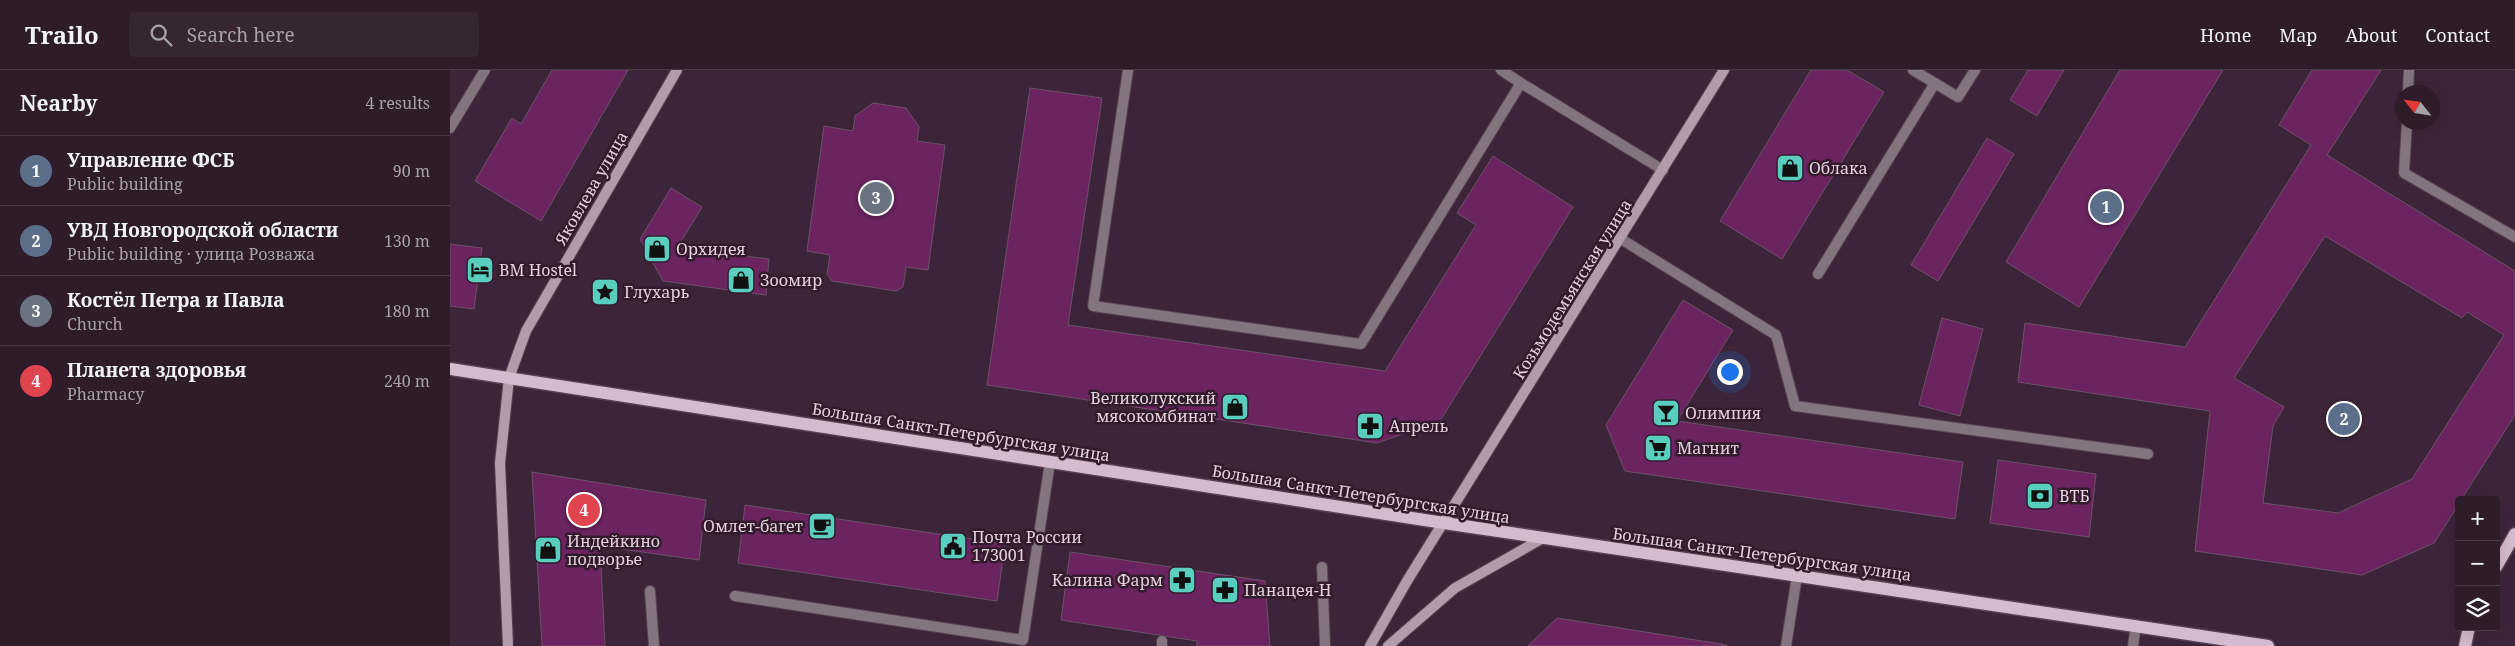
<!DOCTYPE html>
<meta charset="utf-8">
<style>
:root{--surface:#2e1c2b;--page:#362533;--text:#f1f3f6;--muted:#a7a1a9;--line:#493a47;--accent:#8c9099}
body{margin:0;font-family:"Noto Serif",serif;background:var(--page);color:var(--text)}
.controls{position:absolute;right:15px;bottom:15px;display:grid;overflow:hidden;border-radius:5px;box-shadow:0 5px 20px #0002}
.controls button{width:45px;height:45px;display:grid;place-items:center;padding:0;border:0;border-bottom:1px solid var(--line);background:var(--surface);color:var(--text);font:25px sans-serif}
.compass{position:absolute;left:1945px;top:15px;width:45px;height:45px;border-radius:50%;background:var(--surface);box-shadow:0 5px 20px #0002;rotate:300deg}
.you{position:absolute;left:1279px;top:301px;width:18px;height:18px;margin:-12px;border:4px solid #fff;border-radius:50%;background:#1a73e8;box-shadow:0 0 0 8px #1a73e833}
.badge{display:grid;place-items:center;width:32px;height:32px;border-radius:50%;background:var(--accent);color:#fff;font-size:16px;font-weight:700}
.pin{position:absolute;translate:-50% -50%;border:2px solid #fff;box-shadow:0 1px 5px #0006}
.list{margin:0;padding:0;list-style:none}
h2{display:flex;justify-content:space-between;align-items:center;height:65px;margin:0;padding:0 20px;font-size:21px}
h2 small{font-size:16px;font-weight:400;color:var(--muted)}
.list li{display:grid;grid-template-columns:32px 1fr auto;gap:15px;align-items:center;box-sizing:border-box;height:70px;padding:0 20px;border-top:1px solid var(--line)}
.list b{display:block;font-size:19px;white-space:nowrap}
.list p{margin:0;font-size:16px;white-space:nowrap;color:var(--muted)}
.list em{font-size:16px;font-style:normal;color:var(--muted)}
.icon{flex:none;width:28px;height:28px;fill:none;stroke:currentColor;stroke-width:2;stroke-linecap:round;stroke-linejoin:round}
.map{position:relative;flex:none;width:2065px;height:576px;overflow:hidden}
header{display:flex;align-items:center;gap:30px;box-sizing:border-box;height:70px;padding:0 25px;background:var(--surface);border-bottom:1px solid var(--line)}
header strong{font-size:24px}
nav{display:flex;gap:28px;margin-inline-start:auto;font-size:18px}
.search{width:350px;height:45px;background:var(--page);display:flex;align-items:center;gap:12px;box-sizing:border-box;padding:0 18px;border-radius:5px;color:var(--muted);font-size:19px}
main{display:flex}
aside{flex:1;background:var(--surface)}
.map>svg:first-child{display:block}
.building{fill:#6b2460;stroke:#6c5167;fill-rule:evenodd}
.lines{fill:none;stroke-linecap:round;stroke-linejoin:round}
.lane-casing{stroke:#574153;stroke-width:12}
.secondary-casing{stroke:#574153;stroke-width:12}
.primary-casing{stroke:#574153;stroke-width:15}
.lane{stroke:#82757f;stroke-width:10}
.secondary{stroke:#b19cac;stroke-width:10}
.primary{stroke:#d5bbcf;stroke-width:12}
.labels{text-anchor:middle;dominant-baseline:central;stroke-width:5;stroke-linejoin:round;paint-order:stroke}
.poi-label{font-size:16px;fill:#e1d1dd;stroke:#331b2e;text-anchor:start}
.street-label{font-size:16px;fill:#e1d1dd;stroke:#331b2e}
</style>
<header>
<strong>Trailo</strong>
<div class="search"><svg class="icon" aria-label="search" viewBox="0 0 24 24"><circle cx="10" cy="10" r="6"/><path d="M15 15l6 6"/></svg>Search here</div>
<nav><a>Home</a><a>Map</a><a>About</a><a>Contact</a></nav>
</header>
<main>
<aside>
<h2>Nearby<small>4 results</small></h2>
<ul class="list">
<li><span class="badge" style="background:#5c6f8a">1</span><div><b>Управление ФСБ</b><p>Public building</p></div><em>90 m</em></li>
<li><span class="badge" style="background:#5c6f8a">2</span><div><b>УВД Новгородской области</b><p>Public building · улица Розважа</p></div><em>130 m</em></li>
<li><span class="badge" style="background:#6b7280">3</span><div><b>Костёл Петра и Павла</b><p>Church</p></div><em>180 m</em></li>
<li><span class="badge" style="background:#e0444e">4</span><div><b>Планета здоровья</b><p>Pharmacy</p></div><em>240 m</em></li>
</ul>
</aside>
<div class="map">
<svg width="2065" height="576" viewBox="0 0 2065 576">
<rect width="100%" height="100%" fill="#3d2539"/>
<path class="building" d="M102,0H178L91,151L25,111L62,48L71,54Z
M1361,0H1397L1434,22L1332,189L1270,151Z
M1578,0H1614L1587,46L1560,30Z
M1670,0H1773L1629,237L1556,192Z
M1862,0H1931L1877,85L2065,201V345L2011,430H2009V434L1984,473L1912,505L1745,481L1760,341L1568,312L1575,253L1735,277L1861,75L1829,55ZM1875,166L2012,248L2017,242L2054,265L1962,409L1888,443L1813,433L1823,356L1834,337L1784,308Z
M580,18L652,28L618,255L935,301L1026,155L1007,143L1043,86L1123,137L990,351L927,373L537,315Z
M423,33L456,38L469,57L467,71L495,75L478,200L456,197L453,217L446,221L382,211L377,204L380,185L357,181L374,56L403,61L405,46Z
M1537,68L1564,84L1488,211L1461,195Z
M221,118L252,137L227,178L319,189L316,225L213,211L190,169Z
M0,174L32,178L24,239L0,236Z
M1233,230L1283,260L1227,351L1513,392L1505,449L1175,401L1156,355Z
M1492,248L1533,259L1510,346L1469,335Z
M1548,390L1646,404L1639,467L1540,453Z
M82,402L256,430L249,490L150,476L155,576H92Z
M295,435L555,474L547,531L288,493Z
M620,482L815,511L820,576H747V571L611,550Z
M1107,548L1277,575V576H1078Z"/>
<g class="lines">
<g class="lane-casing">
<path id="lane" d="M678,0L643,236L911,274L1071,13L1213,100
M1051,0L1071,13
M1463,0L1508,27L1525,0
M1958,22L1959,0
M1957,52L1954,103L2065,167
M0,58L35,0
M1171,169L1326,265L1345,336L1698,384
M1368,204L1485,13
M872,497L875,576
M200,521L204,576
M285,526L573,570L600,392
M712,571V576
M1336,576L1347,506
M1683,576L1686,555"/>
</g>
<g class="secondary-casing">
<path id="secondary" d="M58,576L50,393L59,308L76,261L227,0
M920,576L957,511L1274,0
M938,576L1005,518L1093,468"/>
</g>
<g class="primary-casing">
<path id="primary" d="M0,299L994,453L1818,576
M2046,497L2065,464
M2015,576L2019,557"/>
</g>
<use href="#lane" class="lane"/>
<use href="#secondary" class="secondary"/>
<use href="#primary" class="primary"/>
</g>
<defs>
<g id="shop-square" transform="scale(1.4375)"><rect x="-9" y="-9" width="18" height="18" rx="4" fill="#59cebf" stroke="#331b2e"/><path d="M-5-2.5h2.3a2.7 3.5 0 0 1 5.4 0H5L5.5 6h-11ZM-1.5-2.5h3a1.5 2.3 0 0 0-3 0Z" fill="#111"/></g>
<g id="hotel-square" transform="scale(1.4375)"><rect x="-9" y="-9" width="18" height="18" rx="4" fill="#59cebf" stroke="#331b2e"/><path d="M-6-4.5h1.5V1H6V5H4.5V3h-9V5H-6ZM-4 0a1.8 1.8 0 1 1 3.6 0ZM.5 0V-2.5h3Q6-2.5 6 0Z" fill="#111"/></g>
<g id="sight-square" transform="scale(1.4375)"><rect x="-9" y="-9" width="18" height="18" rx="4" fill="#59cebf" stroke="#331b2e"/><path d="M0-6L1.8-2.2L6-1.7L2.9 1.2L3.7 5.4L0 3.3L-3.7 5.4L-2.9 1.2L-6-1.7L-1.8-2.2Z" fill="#111"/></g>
<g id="bar-square" transform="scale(1.4375)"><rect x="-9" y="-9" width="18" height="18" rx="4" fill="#59cebf" stroke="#331b2e"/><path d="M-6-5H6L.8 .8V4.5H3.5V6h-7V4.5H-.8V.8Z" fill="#111"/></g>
<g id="pharmacy-square" transform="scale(1.4375)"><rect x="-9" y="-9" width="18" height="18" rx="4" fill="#59cebf" stroke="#331b2e"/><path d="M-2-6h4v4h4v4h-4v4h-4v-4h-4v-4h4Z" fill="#111"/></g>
<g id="supermarket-square" transform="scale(1.4375)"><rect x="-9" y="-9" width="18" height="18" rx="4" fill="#59cebf" stroke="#331b2e"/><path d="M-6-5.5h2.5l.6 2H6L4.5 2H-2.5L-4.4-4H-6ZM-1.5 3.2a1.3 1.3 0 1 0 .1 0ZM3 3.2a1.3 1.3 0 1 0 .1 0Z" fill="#111"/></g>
<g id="bank-square" transform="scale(1.4375)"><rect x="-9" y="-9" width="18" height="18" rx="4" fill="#59cebf" stroke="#331b2e"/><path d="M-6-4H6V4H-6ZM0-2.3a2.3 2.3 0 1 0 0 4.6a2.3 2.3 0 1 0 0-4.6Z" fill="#111"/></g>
<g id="cafe-square" transform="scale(1.4375)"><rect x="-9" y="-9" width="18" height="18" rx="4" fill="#59cebf" stroke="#331b2e"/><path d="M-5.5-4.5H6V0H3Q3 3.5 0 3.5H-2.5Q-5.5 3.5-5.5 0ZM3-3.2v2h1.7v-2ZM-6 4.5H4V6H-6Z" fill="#111"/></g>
<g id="civic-square" transform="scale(1.4375)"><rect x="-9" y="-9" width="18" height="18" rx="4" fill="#59cebf" stroke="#331b2e"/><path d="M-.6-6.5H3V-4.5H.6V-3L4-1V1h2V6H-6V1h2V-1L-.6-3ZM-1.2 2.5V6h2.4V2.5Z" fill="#111"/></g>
</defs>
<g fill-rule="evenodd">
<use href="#shop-square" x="1340" y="98"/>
<use href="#shop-square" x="207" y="179"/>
<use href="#hotel-square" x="30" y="200"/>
<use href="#shop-square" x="291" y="210"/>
<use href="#sight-square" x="155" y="222"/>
<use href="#shop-square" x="785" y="337"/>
<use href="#bar-square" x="1216" y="343"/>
<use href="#pharmacy-square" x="920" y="356"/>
<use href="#supermarket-square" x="1208" y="378"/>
<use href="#bank-square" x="1590" y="426"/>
<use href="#cafe-square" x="372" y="456"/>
<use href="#civic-square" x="503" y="476"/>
<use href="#shop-square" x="98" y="480"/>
<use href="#pharmacy-square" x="732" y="510"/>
<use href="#pharmacy-square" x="775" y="520"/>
</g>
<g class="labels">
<g class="poi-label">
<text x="1359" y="98">Облака</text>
<text x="226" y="179">Орхидея</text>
<text x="49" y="200">BM Hostel</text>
<text x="310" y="210">Зоомир</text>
<text x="174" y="222">Глухарь</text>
<text x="766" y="328" text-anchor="end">Великолукский<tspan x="766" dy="18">мясокомбинат</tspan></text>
<text x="1235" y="343">Олимпия</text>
<text x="939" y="356">Апрель</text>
<text x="1227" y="378">Магнит</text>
<text x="1609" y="426">ВТБ</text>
<text x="353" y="456" text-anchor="end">Омлет-багет</text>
<text x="522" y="467">Почта России<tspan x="522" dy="18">173001</tspan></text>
<text x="117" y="471">Индейкино<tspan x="117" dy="18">подворье</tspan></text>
<text x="713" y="510" text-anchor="end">Калина Фарм</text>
<text x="794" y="520">Панацея-Н</text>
</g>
<g class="street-label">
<text transform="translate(141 118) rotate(-60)">Яковлева улица</text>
<text transform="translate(1122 219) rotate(-58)">Козьмодемьянская улица</text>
<text transform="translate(511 362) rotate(9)">Большая Санкт-Петербургская улица</text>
<text transform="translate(911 424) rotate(9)">Большая Санкт-Петербургская улица</text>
<text transform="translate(1312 484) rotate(8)">Большая Санкт-Петербургская улица</text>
</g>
</g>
</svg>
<div class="controls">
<button>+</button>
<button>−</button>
<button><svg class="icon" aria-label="layers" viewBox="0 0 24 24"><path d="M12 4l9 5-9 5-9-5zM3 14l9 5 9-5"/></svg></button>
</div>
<svg class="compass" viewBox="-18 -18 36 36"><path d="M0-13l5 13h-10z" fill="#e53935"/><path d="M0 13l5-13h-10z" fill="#a7a1a9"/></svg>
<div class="you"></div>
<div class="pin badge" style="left:1656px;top:137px;background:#5c6f8a">1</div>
<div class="pin badge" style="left:1894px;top:349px;background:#5c6f8a">2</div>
<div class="pin badge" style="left:426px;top:128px;background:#6b7280">3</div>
<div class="pin badge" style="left:134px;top:440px;background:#e0444e">4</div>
</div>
</main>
